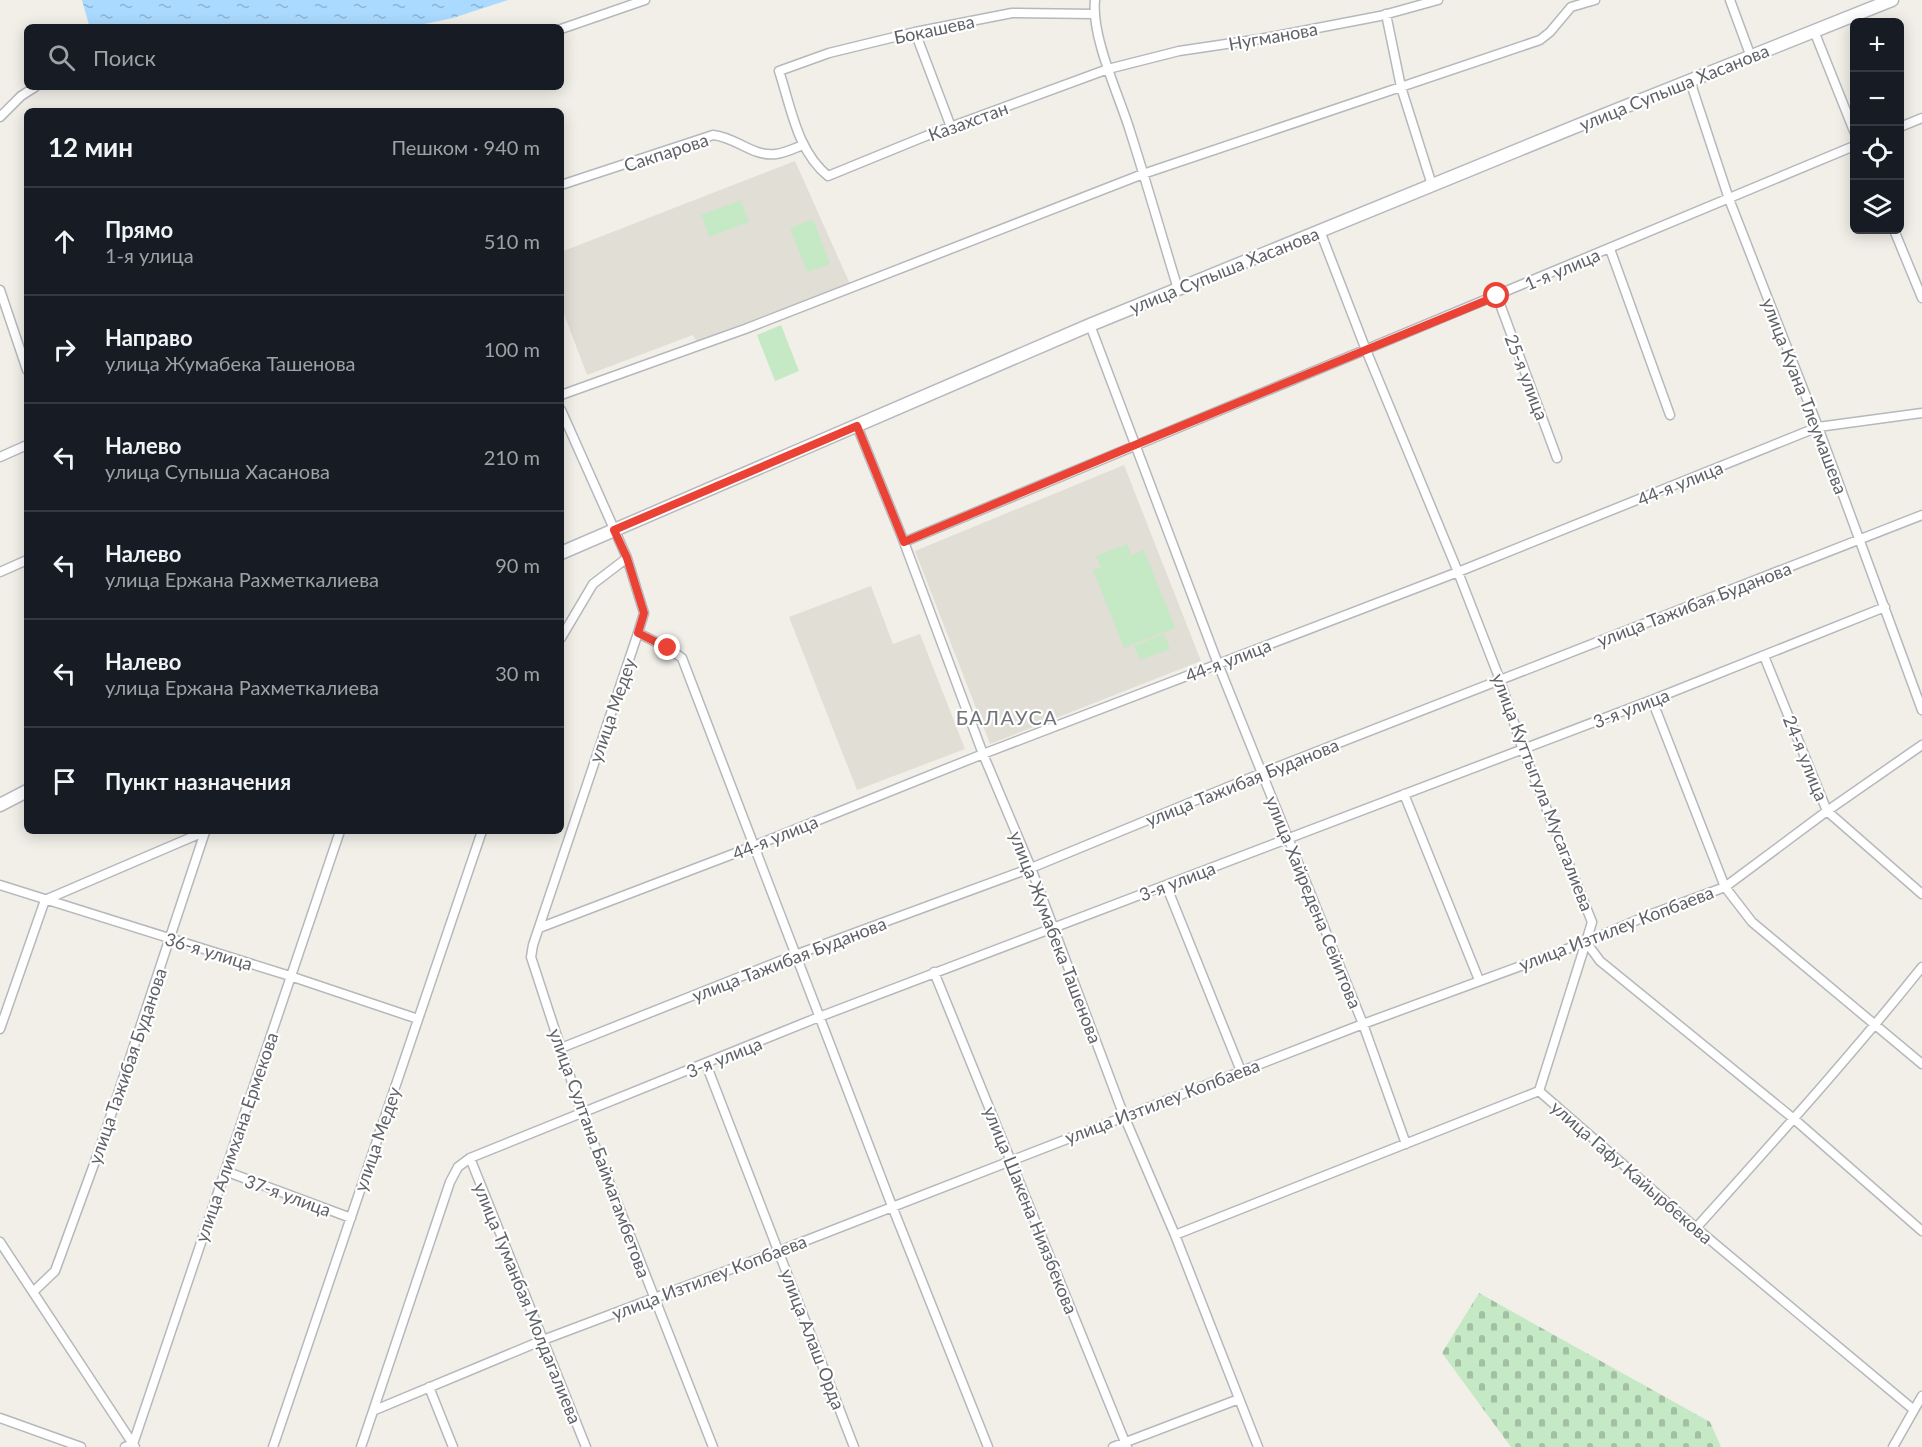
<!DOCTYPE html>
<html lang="ru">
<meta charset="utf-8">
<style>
:root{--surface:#171b24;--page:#242831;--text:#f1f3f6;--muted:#9ea1a6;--line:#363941}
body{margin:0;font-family:Lato,sans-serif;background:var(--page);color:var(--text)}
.controls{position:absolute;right:18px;top:18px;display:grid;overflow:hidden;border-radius:9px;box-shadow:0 3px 15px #0003}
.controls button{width:54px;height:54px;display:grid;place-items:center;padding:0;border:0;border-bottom:2px solid var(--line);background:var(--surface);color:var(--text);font:30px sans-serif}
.stop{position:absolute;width:18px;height:18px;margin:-14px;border:4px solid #ea4335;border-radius:50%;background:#fff}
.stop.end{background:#ea4335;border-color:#fff;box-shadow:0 2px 6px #0008}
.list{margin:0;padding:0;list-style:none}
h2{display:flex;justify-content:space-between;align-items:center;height:78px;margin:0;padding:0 24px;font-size:26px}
h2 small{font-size:20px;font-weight:400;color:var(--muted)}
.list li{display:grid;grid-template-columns:39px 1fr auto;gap:18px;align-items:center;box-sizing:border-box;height:108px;padding:0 24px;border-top:2px solid var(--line)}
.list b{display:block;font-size:22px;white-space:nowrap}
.list p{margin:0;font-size:20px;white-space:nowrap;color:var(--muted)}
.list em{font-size:20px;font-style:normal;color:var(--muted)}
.icon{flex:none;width:33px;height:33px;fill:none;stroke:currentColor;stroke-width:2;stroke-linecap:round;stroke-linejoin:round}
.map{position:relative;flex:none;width:1922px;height:1447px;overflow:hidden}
.search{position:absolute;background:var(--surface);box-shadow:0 3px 15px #0003;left:24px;top:24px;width:540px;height:66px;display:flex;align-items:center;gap:15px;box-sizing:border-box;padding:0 21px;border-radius:9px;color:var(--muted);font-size:22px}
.panel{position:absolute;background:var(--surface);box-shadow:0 3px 15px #0003;left:24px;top:108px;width:540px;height:726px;border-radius:9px}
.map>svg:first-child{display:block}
.education{fill:#e1ded6}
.cemetery{fill:url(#cemetery-stones)}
.pitch{fill:#c5e8c5}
.water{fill:url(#water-ripples)}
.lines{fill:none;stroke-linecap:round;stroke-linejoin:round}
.street-casing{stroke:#b5b8bc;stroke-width:11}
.secondary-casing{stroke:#b6babf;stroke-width:15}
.street{stroke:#fff;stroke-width:8}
.secondary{stroke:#fff;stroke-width:12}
.route{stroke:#ea4335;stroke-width:8}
.labels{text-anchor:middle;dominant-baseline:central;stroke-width:4.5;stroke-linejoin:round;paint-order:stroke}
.street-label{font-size:18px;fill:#5f6368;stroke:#fff}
.neighbourhood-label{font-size:20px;letter-spacing:1.5px;fill:#70757a;stroke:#fff}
</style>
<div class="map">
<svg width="1922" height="1447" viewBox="0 0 1922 1447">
<defs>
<pattern id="cemetery-stones" width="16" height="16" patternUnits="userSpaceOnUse" patternTransform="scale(1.5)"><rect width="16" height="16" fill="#c5e8c5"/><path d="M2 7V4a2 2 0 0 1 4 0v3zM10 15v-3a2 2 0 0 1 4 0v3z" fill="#a3c0a4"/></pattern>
<pattern id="water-ripples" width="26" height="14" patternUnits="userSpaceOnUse" patternTransform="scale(1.5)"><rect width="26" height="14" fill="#aadaff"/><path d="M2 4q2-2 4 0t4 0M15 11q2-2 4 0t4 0" fill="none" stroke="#8eb4d2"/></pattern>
</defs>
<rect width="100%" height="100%" fill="#f1efe8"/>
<path class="education" d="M795,161L850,284L696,341L693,335L587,375L561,306V252Z
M1124,465L1201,661L990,744L915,551Z
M871,586L893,644L920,634L965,749L857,790L789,617Z"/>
<path class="cemetery" d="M1479,1293L1710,1422L1721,1447H1511L1442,1353Z"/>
<path class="pitch" d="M741,200L749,222L709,237L701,215Z
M813,219L830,264L807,272L790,228Z
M781,325L799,371L775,381L757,335Z
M1127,544L1131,554L1113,562L1144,550L1175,628L1124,648L1093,570L1101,567L1096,556Z
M1164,634L1170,649L1140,660L1134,646Z"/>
<path class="water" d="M82,0H508L453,18L410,27H92L89,25Z"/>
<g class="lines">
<g class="street-casing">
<path id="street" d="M1095,0C1091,37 1119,95 1130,131C1147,184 1162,237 1178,289
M1730,0L1751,57
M1094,14L1012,13L915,32L829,53L779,71C791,107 797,151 828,176L926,136L1108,69L1179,51L1260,39L1380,16L1438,0
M1386,14L1401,87L1432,185
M561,29L645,0
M1814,31L1854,131
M915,32L951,127
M1690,81L1729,199L1818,427L1922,710
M0,117L21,96L35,87
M1900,127L1922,118
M561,185L713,135C736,137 752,157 776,154C785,153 795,148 803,145
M1894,230L1922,298
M1320,231L1366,350L1458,572L1500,680L1523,750L1592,922L1586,942L1600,961L1794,1119L1922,1231
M1610,249L1670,415
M0,290L27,370
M1497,296L1557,458
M1090,325L1218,664L1363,1024L1406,1144
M561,395L745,329L1143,174L1540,40L1550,32L1571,7L1595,0
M561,410L627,558L644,613L638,633L668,648L682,658L892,1206L988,1447
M857,426L904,542L983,754L1031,868L1124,1116L1175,1235L1258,1447
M0,457L27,445
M904,542L1854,146
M0,572L27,560
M638,633L533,945L531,957L582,1113L713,1447
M561,638L593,584L627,558
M1764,656L1827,811L1922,894
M1652,700L1725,887L1752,922L1922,1064
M1404,794L1479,980
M0,885L290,976L418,1019
M1166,885L1241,1071
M539,928L754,846L983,754L1458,572L1818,427L1922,413
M934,972L1127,1447
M0,1029L45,900L206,831
M561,1048L795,955L1031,868L1262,773L1922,515
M706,1064L854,1447
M1539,1091L1586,942
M470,1158L586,1447
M225,1171L351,1218
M1696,1228C1773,1142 1850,1057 1922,967
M1175,1235L1539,1091L1696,1228L1914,1410
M0,1242L135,1447
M33,1292L55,1271L101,1145L205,832
M429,1387L453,1447
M375,1410L543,1340L779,1251L1363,1024L1586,942L1644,917L1725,887L1827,811L1922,745
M0,1418L81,1447
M125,1447L133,1444L340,831
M273,1447L482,831
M361,1447L450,1182L458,1167L470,1158L819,1017L1652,700L1885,607
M1113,1447L1239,1399
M1893,1447L1922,1396"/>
</g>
<g class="secondary-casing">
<path id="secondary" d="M561,553L1090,325L1589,121L1892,0
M0,805L27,791"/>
</g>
<use href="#street" class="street"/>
<use href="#secondary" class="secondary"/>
</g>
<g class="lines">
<path class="route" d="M668,648L638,633L644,613L627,558L614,530L857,426L904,542L1135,445L1497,296"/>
</g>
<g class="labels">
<g class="street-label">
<text transform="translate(934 29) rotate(-12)">Бокашева</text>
<text transform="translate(1273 36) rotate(-10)">Нугманова</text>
<text transform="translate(1674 87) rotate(-22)">улица Супыша Хасанова</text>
<text transform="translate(968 121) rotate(-20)">Казахстан</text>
<text transform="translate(666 152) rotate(-18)">Сакпарова</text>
<text transform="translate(1562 269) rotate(-23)">1-я улица</text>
<text transform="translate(1224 270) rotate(-22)">улица Супыша Хасанова</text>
<text transform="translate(1527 377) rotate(69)">25-я улица</text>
<text transform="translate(1805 396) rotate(69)">улица Куана Тлеумашева</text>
<text transform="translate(1680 483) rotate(-22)">44-я улица</text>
<text transform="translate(1694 604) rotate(-21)">улица Тажибая Буданова</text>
<text transform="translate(1228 660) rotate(-21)">44-я улица</text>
<text transform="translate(1631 708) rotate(-21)">3-я улица</text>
<text transform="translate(612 710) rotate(-71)">улица Медеу</text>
<text transform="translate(1806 758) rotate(68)">24-я улица</text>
<text transform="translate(1242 782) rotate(-22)">улица Тажибая Буданова</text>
<text transform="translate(1543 792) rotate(69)">улица Куттыгула Мусагалиева</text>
<text transform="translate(775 837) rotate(-22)">44-я улица</text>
<text transform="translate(1177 881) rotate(-21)">3-я улица</text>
<text transform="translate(1314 902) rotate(68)">улица Хайредена Сейитова</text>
<text transform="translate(1616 928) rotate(-21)">улица Изтилеу Копбаева</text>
<text transform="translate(1056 937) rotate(69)">улица Жумабека Ташенова</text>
<text transform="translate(209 951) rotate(17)">36-я улица</text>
<text transform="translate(789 959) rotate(-21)">улица Тажибая Буданова</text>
<text transform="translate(724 1057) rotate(-22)">3-я улица</text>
<text transform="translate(127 1066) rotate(-71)">улица Тажибая Буданова</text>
<text transform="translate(1162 1101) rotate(-21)">улица Изтилеу Копбаева</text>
<text transform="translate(236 1137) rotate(-71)">улица Алимхана Ермекова</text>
<text transform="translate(377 1139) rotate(-71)">улица Медеу</text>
<text transform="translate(600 1153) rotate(70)">улица Султана Баймагамбетова</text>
<text transform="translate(1632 1172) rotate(41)">улица Гафу Кайырбекова</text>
<text transform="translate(288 1195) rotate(20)">37-я улица</text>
<text transform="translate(1031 1210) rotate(68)">улица Шакена Ниязбекова</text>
<text transform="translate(709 1277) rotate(-21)">улица Изтилеу Копбаева</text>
<text transform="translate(528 1303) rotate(68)">улица Туманбая Молдагалиева</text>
<text transform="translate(813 1339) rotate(69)">улица Алаш Орда</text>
</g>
<g class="neighbourhood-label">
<text x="1007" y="717">БАЛАУСА</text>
</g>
</g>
</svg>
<div class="controls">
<button>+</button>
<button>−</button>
<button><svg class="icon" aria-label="locate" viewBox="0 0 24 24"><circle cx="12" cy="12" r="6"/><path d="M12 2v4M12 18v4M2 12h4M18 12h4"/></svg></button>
<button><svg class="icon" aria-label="layers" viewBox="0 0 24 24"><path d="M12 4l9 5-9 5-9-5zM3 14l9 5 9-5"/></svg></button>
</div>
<div class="stop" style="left:1497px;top:296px"></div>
<div class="stop end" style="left:668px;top:648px"></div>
<div class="search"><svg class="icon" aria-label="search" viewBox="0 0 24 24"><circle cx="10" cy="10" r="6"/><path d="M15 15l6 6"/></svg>Поиск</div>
<section class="panel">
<h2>12 мин<small>Пешком · 940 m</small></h2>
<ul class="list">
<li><svg class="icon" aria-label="ahead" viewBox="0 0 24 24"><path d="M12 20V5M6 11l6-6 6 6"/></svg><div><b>Прямо</b><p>1-я улица</p></div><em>510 m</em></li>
<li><svg class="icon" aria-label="right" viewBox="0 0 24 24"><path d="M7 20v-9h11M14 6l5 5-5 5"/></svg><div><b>Направо</b><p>улица Жумабека Ташенова</p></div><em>100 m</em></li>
<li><svg class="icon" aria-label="left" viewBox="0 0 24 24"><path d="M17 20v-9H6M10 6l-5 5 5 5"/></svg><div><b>Налево</b><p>улица Супыша Хасанова</p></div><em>210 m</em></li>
<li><svg class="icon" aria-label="left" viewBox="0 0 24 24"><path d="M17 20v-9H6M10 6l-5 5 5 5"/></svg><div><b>Налево</b><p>улица Ержана Рахметкалиева</p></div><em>90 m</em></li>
<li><svg class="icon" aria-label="left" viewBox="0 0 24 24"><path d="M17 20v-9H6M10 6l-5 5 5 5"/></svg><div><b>Налево</b><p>улица Ержана Рахметкалиева</p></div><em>30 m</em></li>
<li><svg class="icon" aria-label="arrive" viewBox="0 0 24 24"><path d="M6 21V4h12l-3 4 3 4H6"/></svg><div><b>Пункт назначения</b></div></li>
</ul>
</section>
</div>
